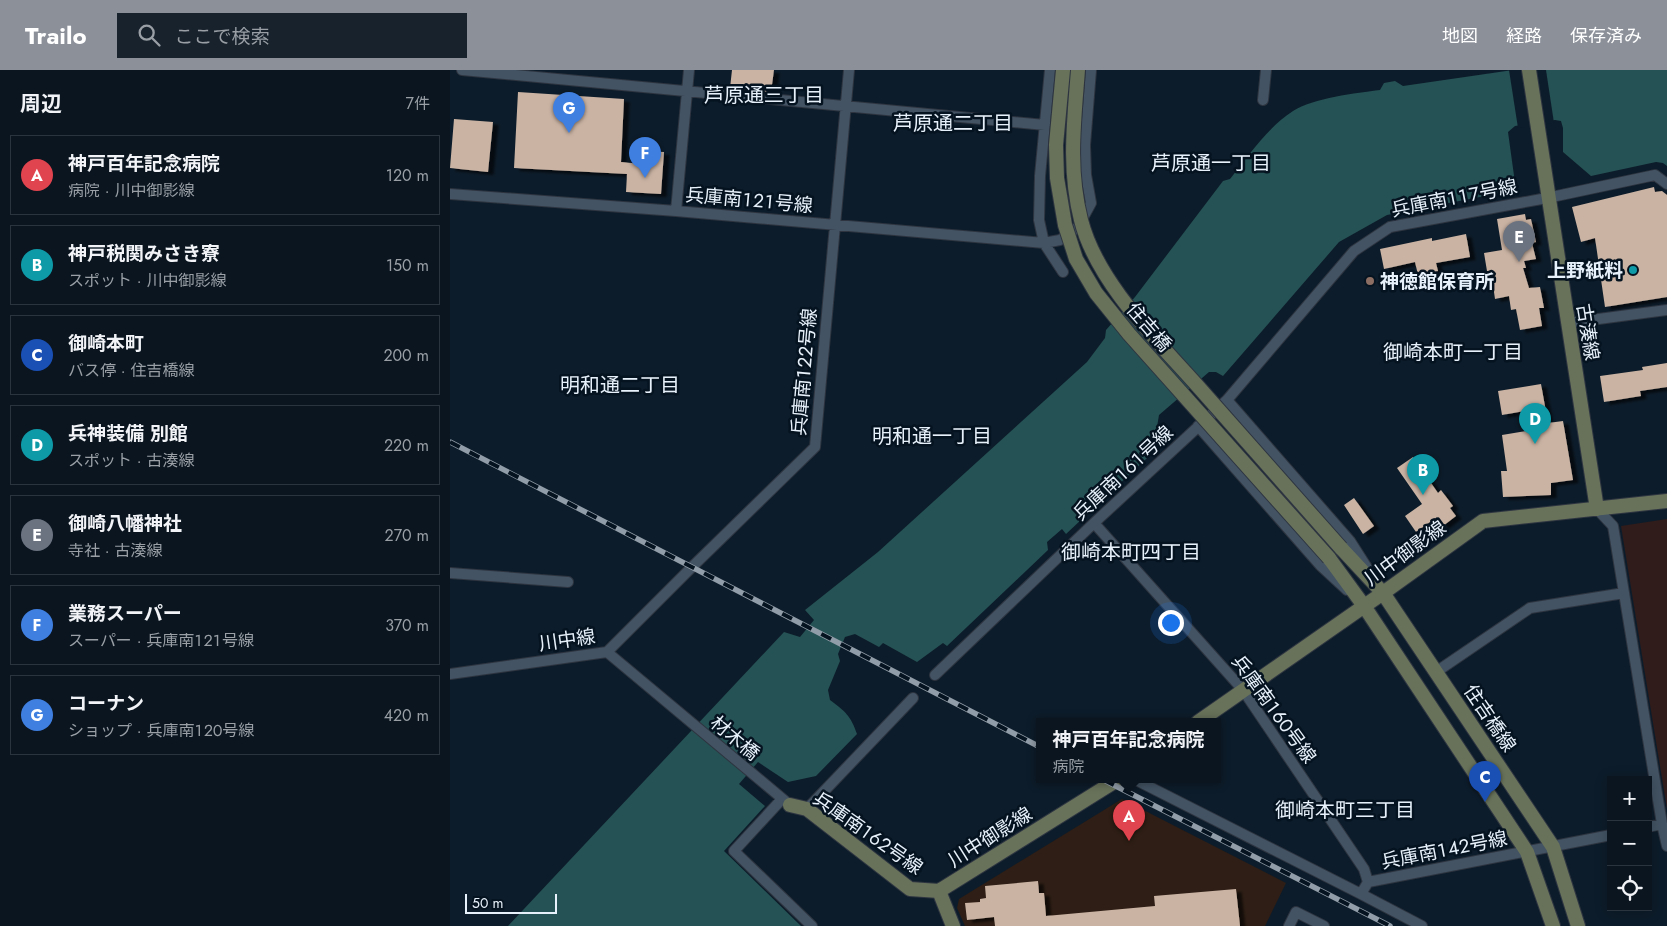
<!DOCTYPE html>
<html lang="ja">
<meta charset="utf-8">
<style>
:root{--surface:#0a1520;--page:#18222d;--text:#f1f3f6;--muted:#999fa5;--line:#2a343e;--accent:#8c9099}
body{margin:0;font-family:Jost,"Noto Sans JP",sans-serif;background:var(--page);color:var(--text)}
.controls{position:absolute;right:15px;bottom:15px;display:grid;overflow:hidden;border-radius:0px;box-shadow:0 2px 12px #0003}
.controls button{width:45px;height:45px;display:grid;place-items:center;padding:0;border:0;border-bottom:1px solid var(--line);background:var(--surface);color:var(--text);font:25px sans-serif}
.scale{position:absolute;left:15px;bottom:12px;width:92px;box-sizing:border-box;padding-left:5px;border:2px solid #e7f1fb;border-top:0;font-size:14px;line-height:18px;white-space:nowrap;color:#e7f1fb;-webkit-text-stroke:4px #051320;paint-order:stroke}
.you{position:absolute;left:720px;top:552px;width:18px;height:18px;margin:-12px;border:4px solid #fff;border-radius:50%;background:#1a73e8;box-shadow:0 0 0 8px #1a73e833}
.badge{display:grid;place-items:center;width:32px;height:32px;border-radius:50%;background:var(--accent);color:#fff;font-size:16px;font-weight:700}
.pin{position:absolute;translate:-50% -41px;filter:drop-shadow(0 1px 2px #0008)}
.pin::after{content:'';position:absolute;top:26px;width:18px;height:15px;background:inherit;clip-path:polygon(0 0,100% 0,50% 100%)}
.popup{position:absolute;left:586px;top:648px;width:185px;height:65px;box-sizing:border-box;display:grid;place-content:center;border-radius:0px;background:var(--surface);filter:drop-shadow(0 1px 4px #0005);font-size:16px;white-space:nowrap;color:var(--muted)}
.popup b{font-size:19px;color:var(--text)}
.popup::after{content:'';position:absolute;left:50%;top:100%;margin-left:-10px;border:10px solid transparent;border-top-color:var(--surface)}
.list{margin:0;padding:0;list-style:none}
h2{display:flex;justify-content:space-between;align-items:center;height:65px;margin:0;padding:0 20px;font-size:21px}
h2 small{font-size:16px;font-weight:400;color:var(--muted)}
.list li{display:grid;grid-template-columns:32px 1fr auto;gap:15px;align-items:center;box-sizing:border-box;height:80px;margin:0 10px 10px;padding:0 10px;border:1px solid var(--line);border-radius:0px}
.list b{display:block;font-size:19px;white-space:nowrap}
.list p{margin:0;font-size:16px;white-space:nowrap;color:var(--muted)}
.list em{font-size:16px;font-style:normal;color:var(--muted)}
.icon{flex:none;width:28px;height:28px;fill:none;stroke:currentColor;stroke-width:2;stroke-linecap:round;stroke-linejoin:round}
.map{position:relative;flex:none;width:1217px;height:856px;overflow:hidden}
header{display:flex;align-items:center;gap:30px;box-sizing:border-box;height:70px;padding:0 25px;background:var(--accent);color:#fff}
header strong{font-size:24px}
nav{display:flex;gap:28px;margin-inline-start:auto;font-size:18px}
.search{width:350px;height:45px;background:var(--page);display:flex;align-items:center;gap:12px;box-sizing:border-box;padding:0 18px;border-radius:0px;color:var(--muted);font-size:19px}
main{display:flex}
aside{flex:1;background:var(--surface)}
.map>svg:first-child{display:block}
.education{fill:#2f1c1b}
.medical{fill:#2e1e15}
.water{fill:#255254}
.pier{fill:#0d1c2a}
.building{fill:#cab3a3;filter:url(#shadow)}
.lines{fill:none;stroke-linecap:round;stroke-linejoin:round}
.street-casing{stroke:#2e3541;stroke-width:12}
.secondary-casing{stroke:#2e3541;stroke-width:16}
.street{stroke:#435363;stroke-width:10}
.secondary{stroke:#68725a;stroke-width:14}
.rail-casing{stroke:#919da8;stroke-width:5.5}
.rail{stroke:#051320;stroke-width:4;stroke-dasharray:11;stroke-linecap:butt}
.secondary-bridge-casing{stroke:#2e3541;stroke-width:16;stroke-linecap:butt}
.secondary-bridge{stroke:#68725a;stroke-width:14}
.culture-dot{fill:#0f9aa8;stroke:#051320;stroke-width:2}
.education-dot{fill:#8d6e63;stroke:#051320;stroke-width:2}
.labels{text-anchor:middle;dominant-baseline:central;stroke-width:5;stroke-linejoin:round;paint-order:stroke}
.street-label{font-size:19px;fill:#e7f1fb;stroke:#051320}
.poi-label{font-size:19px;font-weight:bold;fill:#e7f1fb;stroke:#051320;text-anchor:end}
.neighbourhood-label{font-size:20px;fill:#e7f1fb;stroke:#051320}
</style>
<header>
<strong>Trailo</strong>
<div class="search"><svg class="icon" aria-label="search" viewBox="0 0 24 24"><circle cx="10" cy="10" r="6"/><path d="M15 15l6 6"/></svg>ここで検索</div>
<nav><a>地図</a><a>経路</a><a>保存済み</a></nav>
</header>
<main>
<aside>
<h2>周辺<small>7件</small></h2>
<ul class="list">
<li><span class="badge" style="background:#e0444e">A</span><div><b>神戸百年記念病院</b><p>病院 · 川中御影線</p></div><em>120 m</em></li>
<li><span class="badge" style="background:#0f9aa8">B</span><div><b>神戸税関みさき寮</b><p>スポット · 川中御影線</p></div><em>150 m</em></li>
<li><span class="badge" style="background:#1a4fb4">C</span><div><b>御崎本町</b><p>バス停 · 住吉橋線</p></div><em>200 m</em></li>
<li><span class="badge" style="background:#0f9aa8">D</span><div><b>兵神装備 別館</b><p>スポット · 古湊線</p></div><em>220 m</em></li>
<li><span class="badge" style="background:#6b7280">E</span><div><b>御崎八幡神社</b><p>寺社 · 古湊線</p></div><em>270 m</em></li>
<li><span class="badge" style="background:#3f7fe0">F</span><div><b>業務スーパー</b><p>スーパー · 兵庫南１２１号線</p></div><em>370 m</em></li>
<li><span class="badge" style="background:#3f7fe0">G</span><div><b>コーナン</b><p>ショップ · 兵庫南１２０号線</p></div><em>420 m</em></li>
</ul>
</aside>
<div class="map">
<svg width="1217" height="856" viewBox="0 0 1217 856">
<defs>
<filter id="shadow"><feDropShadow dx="5.5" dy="3" stdDeviation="1" flood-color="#0009"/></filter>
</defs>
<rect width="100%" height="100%" fill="#0d1c2a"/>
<path class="education" d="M1217,449V739L1171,456Z"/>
<path class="medical" d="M672,729L836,813L815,856H515L507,838L509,829Z"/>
<path class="water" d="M1063,0H1217V96L1213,93L1206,92L1141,106L1113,82V58L1111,51L1105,50L1065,56L1058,62L1066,120L937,145L889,172L773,306L766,302H759L709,345L707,357L711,375L616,464L612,459L597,472L598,480L497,576L493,573L467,592L433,573L429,577L405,564L395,567L388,584L390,591L378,620L380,630C395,641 401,646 407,664L366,706L338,712L308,692L289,714L315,736L274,781L351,856H58L334,562L350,567L364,550L355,540L428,482L637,292L655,268L656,260L685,227L773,111L780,109C798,86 818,57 843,41C863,28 907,23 930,20L934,13L945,11L953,16Z"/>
<path class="pier" d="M1059,0H1096L1104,53L1068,58Z"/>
<path class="building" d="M282,0H324L321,22L280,18Z
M68,22L174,29L171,92L192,94L193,81L214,82L211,124L176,122L177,104L64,98Z
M4,49L43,52L38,102L0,98Z
M1204,117L1205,122L1212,121L1217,125V227L1155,237L1145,168L1131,172L1122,137Z
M1075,144L1076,150L1081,149L1086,172L1082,173L1086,189L1074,191L1076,198H1073L1079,218L1090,217L1094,238H1089L1092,256L1070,260L1066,239L1061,240L1059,226L1045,229L1041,201H1037L1034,183L1052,180L1047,149Z
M1016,164L1020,187L986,193L988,201L968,205L965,192L934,199L930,179L982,168V171Z
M1217,293V317L1190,321L1191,326L1154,332L1150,306L1193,300L1192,297Z
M1091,314L1098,353L1113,351L1123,410L1101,413V425L1053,427L1051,401H1057L1052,365L1089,359L1086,339L1052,345L1048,321Z
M963,387L988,423L991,420L1003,436L1000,438L1006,446L993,456L987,447L966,462L955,446L972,434L947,398Z
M904,428L924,456L913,464L894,435Z
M588,811L589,823H594L596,846L705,836L704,826L786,819L790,856H545L544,847L517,850L515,833L530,832V829L536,828L535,816Z"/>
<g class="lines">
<g class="street-casing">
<path id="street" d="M12,0L595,55
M600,0L590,106L589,150L594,173L613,202
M813,30L816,0
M0,124L226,141L594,173L610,170L628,157L641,133L636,105L635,75L641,0
M226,141L239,0
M1118,253L1217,240
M777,330L900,471L921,504
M748,356L870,495L897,520
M1147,439L1163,456L1212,754L1217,776
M644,453L793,620L914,799L918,812
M0,503L118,512
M157,582L242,497L365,377L399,0
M986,602L1080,538L1174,523
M0,604L157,582L340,735
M485,605L644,453L777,330L904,181L940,157L1097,128L1205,105L1217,114
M686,710L911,824L918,812L1161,765
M332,729L284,781L362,856
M357,739L463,628
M1198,757L1212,754
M911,824L972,856
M839,856L846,842L874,856"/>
</g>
<g class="secondary-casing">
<path id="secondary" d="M1079,0L1147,439
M891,478L933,523L1103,777L1128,856
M879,488L914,536L1077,782L1103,856
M748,652L933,523L1033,451L1217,431
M340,735L357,739L460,819L489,821
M489,821L667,710
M489,821L503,856"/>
</g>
<use href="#street" class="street"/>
<use href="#secondary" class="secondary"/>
<g class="rail-casing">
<path id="rail" d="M0,372L590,677
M654,710L940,856"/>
</g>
<use href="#rail" class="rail"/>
<g class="secondary-bridge-casing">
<path id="secondary-bridge" d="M613,0L606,75L607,108L615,155L626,189L646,223L679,264L879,488
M628,0C624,52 618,99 631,150C647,214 711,274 753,322C799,374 845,426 891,478"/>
</g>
<use href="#secondary-bridge" class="secondary-bridge"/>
</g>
<circle class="culture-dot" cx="1183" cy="200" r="5"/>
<circle class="education-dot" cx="920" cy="211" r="5"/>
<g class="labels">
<g class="street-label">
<text transform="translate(1004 128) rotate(-11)">兵庫南１１７号線</text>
<text transform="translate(299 130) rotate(5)">兵庫南１２１号線</text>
<text transform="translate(699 257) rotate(49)">住吉橋</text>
<text transform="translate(1138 262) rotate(81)">古湊線</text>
<text transform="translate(354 302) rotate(-85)">兵庫南１２２号線</text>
<text transform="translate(673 403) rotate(-43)">兵庫南１６１号線</text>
<text transform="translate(955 483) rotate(-36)">川中御影線</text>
<text transform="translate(117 570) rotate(-8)">川中線</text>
<text transform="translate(824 639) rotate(54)">兵庫南１６０号線</text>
<text transform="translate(1040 648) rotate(56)">住吉橋線</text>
<text transform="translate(285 668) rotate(40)">材木橋</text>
<text transform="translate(418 763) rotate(35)">兵庫南１６２号線</text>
<text transform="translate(540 767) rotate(-32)">川中御影線</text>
<text transform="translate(994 780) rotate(-11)">兵庫南１４２号線</text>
</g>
<g class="poi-label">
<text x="1173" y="200">上野紙料</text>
<text x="930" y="211" text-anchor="start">神徳館保育所</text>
</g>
<g class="neighbourhood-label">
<text x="314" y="25">芦原通三丁目</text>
<text x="503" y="53">芦原通二丁目</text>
<text x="761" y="93">芦原通一丁目</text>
<text x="1003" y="282">御崎本町一丁目</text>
<text x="170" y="315">明和通二丁目</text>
<text x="482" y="366">明和通一丁目</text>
<text x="681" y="482">御崎本町四丁目</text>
<text x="895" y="740">御崎本町三丁目</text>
</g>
</g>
</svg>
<div class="controls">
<button>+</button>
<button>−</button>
<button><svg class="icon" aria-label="locate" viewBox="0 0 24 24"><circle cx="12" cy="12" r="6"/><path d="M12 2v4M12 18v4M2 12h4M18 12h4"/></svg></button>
</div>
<div class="scale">50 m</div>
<div class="you"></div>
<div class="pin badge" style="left:679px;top:771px;background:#e0444e">A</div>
<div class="popup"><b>神戸百年記念病院</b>病院</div>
<div class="pin badge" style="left:973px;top:425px;background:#0f9aa8">B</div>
<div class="pin badge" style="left:1035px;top:732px;background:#1a4fb4">C</div>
<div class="pin badge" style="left:1085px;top:374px;background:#0f9aa8">D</div>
<div class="pin badge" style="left:1069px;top:192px;background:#6b7280">E</div>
<div class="pin badge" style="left:195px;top:108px;background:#3f7fe0">F</div>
<div class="pin badge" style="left:119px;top:63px;background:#3f7fe0">G</div>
</div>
</main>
